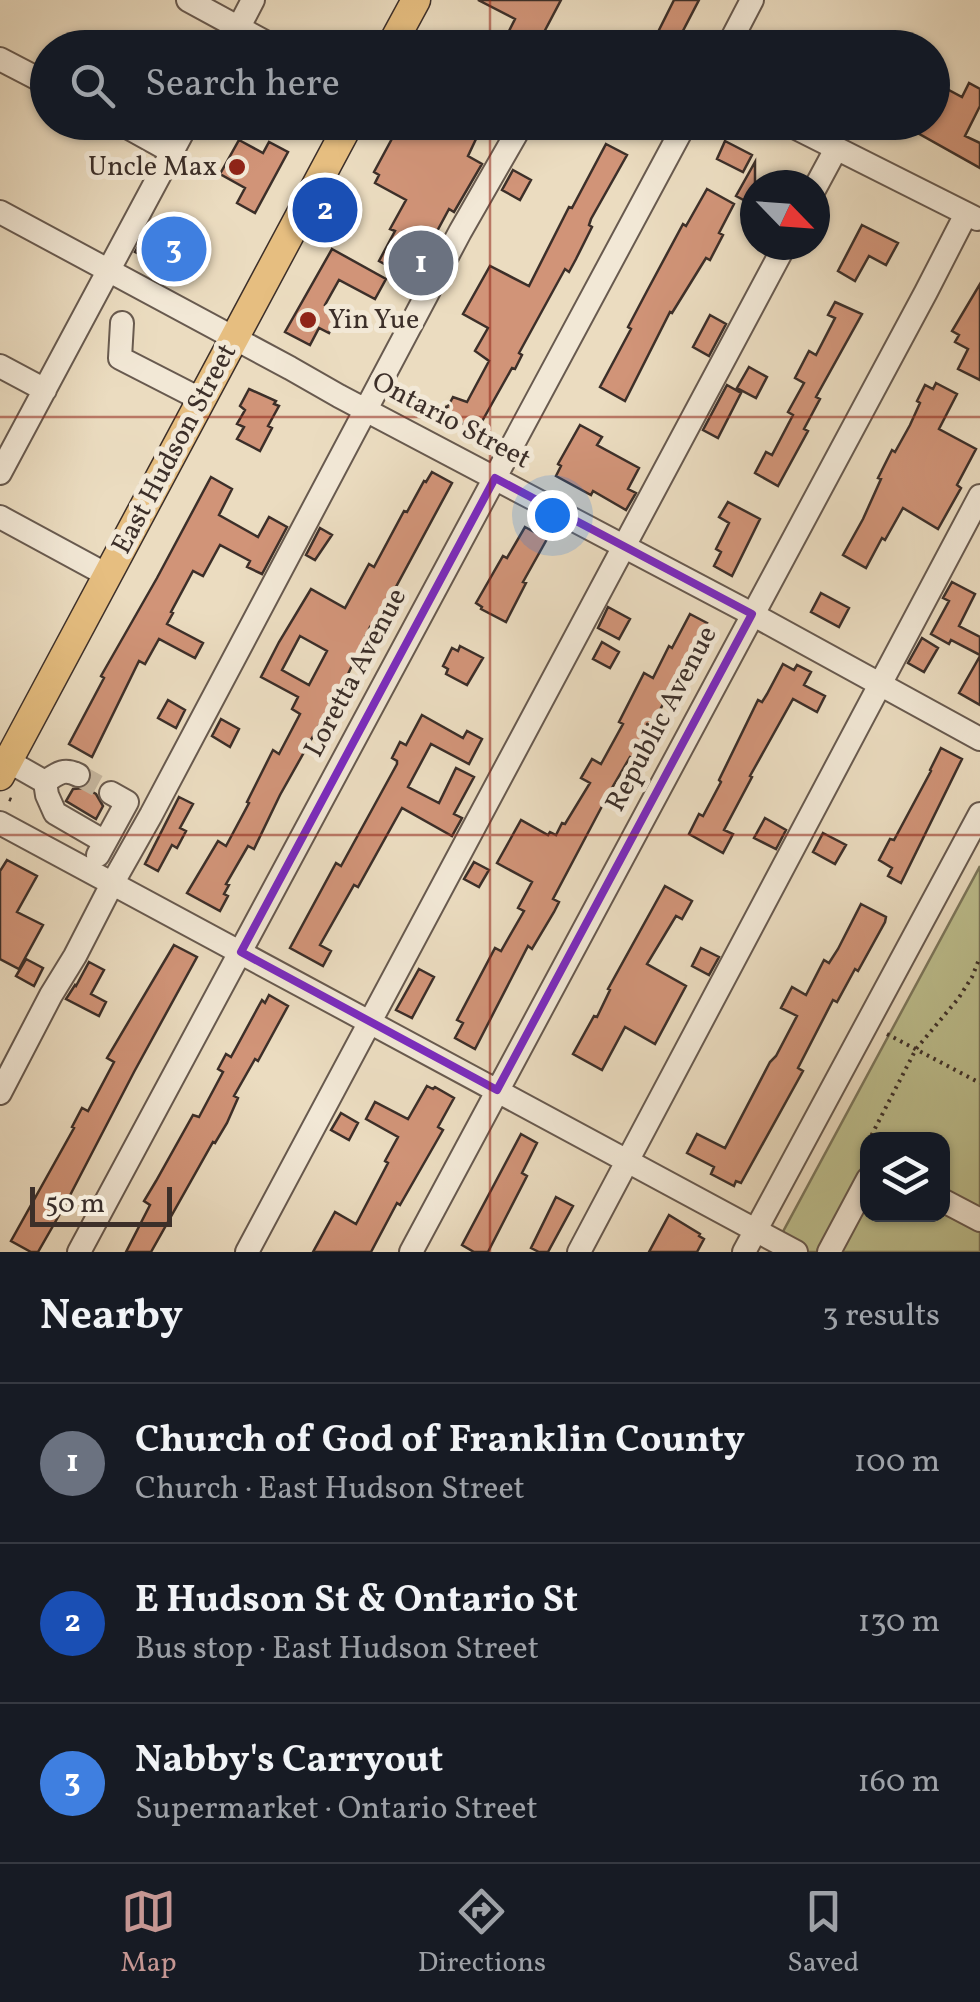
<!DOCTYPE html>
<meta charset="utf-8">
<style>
:root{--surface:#171b24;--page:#242831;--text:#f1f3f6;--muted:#9ea1a6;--line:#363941;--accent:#c59692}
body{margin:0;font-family:Vollkorn,serif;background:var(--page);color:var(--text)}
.controls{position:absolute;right:30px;bottom:30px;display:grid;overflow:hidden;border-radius:20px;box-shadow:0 2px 8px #0004}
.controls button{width:90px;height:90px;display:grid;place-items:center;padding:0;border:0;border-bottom:2px solid var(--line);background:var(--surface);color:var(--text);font:50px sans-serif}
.compass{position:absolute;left:740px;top:170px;width:90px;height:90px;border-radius:50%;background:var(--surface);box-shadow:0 2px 8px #0004;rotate:115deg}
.scale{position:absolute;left:30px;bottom:25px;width:142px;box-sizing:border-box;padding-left:10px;border:5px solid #3c2f29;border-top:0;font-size:28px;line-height:35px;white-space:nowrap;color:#3c2f29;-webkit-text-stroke:8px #f2e8d6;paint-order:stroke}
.you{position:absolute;left:552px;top:515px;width:35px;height:35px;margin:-25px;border:8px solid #fff;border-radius:50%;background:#1a73e8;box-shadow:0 0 0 15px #1a73e833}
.badge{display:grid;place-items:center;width:65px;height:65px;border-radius:50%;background:var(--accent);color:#fff;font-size:32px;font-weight:700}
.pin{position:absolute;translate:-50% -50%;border:5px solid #fff;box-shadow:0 2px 10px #0006}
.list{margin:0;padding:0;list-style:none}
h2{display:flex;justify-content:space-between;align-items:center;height:130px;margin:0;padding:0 40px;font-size:42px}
h2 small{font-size:32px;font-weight:400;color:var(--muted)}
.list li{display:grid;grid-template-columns:65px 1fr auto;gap:30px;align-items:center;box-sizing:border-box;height:160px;padding:0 40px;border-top:2px solid var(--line)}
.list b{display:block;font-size:38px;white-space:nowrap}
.list p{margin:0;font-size:32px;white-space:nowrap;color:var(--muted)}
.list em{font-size:32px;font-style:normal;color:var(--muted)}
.icon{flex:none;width:55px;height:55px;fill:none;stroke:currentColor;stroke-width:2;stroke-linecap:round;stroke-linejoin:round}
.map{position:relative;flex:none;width:980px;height:1252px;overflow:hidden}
.search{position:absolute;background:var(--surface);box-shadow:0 2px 8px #0004;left:30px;right:30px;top:30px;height:110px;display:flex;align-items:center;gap:25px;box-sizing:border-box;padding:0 35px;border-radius:55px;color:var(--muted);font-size:38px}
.sheet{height:610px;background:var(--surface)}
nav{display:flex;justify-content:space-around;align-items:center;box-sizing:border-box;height:140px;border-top:2px solid var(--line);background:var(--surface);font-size:28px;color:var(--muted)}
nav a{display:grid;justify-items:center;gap:5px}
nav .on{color:var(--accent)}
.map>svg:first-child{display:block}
.green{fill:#bdbf8e;stroke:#7c775c;stroke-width:2.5;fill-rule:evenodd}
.building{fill:#d19478;stroke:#3c2f29;stroke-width:2.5;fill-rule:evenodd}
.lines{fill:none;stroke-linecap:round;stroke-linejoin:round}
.minor-tunnel{stroke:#c8b9a2;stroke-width:22;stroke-dasharray:22 11;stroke-linecap:butt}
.minor-casing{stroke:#685a4f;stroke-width:26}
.major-casing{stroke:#3c2f29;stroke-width:31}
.path{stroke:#3c2f29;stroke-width:4;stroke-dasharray:2.5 5;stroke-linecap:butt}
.minor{stroke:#f2e8d6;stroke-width:22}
.major{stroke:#e6be80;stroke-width:28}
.marked{fill:none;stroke:#7b2cbf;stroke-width:8;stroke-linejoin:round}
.grid{fill:none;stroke:#8f2418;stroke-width:2.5;stroke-opacity:0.55}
.poi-dot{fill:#8f2418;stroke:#f2e8d6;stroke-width:4}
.labels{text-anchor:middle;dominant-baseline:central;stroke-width:10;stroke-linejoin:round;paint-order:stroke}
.poi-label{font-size:28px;fill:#3c2f29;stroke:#f2e8d6;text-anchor:end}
.street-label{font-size:28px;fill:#3c2f29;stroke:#f2e8d6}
</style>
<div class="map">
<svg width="980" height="1252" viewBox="0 0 980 1252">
<rect width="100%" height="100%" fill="#ebdcc0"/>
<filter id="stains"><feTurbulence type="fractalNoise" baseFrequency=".002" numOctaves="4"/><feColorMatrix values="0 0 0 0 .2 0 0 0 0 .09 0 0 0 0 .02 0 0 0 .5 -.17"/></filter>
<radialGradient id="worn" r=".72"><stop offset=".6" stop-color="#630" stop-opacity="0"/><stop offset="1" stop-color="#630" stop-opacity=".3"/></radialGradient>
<path class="green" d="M980,866V1252H772ZM868,1140H942V1214H868Z"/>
<path class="building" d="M478,0H561L542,36L533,32L526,45L507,35L515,19Z
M674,0H699L674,48H652L661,33L658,32Z
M932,81L962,97L969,83L980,89V106L965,136L980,143V168L898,122H932Z
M401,122H484L468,156L482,164L454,212L449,209L428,248L415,242L399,272L379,261L395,231L390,229L406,200L375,183L379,175L374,172Z
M239,140L263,153L269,142L288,152L255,213L237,203L245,188L220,174Z
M725,141L752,155L743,172L717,159Z
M606,144L627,155L591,219L589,225L592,227L576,259L569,272L565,269L519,353L522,355L515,369L512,368L476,432L445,412L453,397L467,402L489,361L475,351L488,328L463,314L490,266L529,286L569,207L572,208Z
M755,162V206L736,196Z
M513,170L531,180L520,200L502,190Z
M707,189L734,204L719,233L723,235L710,260L706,258L672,313L670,312L625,401L600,387L631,329L628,327L647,291L683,224L686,226Z
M151,223L193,246L184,264L159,250L153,261L135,252Z
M862,225L898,243L886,265L869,256L855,281L838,271Z
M332,249L386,279L375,299L339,280L325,305L339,312L329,333L319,328L310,345L285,332Z
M980,284V380L958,369L968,349L955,342L959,335L952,331Z
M835,302L862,314L816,397L820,399L804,429L808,431L778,486L755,473L766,452L772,455L793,415L788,412L804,383L795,378L809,351L816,355L835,318L828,315Z
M710,315L726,324L709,356L693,347Z
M749,367L767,377L756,398L737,388Z
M936,383L957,394L939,429L976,449L957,485L961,488L938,529L903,508L885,540L882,538L866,568L843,555L863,519L881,479L878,478L892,450L895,452L910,425L920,403L917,401L925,385L933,389Z
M727,385L741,393L718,438L703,430Z
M249,389L276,401L274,404L279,406L268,426L272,428L260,451L237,439L244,427L237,424L245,410L240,406Z
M580,425L602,437L597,445L639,468L628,489L636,493L626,510L593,491L591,495L556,476L561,466L558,464Z
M432,472L452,483L377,622L372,628L370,627L348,674L280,795L254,849L248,846L226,884L229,885L224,894L228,896L220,911L187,893L218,841L226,846L249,803L247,802L273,750L279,754L300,714L292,709L298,697L261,677L279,642L311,589L345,608L369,564L374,567L404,511L407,512L424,481L426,482ZM300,636L327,651L309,685L282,670Z
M211,477L232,489L219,515L258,537L269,517L287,527L262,574L247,567L250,561L220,545L203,576L193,571L171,612L173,613L167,624L203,643L195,658L159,639L145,664L139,661L92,757L69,744L104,678L101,676L157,578Z
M728,502L760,519L732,576L714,566L721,552L716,549L729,523L719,517Z
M525,527L547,539L523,582L526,583L506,622L481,609L482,607L476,603L503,556L507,558Z
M320,528L332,535L315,560L306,555Z
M952,582L975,594L959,626L980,637V655L951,640L949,644L931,634L949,601L943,598Z
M821,593L849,608L839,627L811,612Z
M608,607L630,619L619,639L598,628Z
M690,614L707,623L678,673L647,737L644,736L633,758L630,757L609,793L553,899L559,902L554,912L532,949L528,946L475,1049L455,1038L463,1023L457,1020L495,948L501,951L524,911L518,908L532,882L497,863L521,820L548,835L550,832L556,835L562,823L565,824L590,783L581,778L592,759L601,764L623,724L619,722L644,673L653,678L669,646L672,648Z
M922,638L938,648L924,672L908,663Z
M602,642L619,652L610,668L593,659Z
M460,646L483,658L467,685L446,674L448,669L443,666L452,648L458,651Z
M980,656V705L959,693Z
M783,664L794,670L797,665L811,672L804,685L825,696L817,712L793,699L750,776L752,777L724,830L733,834L723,853L689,834L699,814L703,816L721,782L719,780L758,700L762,702L767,694Z
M168,700L185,710L176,728L158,718Z
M422,715L463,738L467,731L482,739L469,764L431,744L408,787L439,803L456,768L474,777L454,814L462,818L452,836L402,808L358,887L354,885L320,945L331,951L323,966L290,948L336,863L341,866L397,764V761L392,758L400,742L406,745Z
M221,719L239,729L230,747L212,736Z
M941,748L962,759L901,883L888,876L892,868L879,860L890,839L894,840L931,771L930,770Z
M85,788L96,794L103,806L96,819L66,801L73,789Z
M179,797L193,804L180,828L186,831L177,848L172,845L158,871L145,864Z
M765,818L786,830L776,849L754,838Z
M823,833L846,845L835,864L813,852Z
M7,860L37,876L17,912L43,925L19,969L0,959V871Z
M474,862L489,870L479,887L464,879Z
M665,886L692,901L682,919L676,916L647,964L686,986L655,1044L625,1027L602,1070L573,1054L594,1016L597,1017L610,990L608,989Z
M861,904L886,917L885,922L858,971L855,969L837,1002L833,1000L798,1068L803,1071L741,1183L736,1181L734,1186L711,1174L714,1167L687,1153L697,1134L725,1148L770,1062L776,1056L797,1016L781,1008L792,987L806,995L824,960L829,963L838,949Z
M174,945L197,957L134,1072L65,1205L38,1252H31L11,1241L74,1128L72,1127L82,1108L88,1111L114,1062L107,1058Z
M701,948L719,957L709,975L692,966Z
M26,959L43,968L34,986L16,976Z
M89,962L104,970L91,994L106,1002L99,1016L66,999L75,985L76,986Z
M419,969L434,977L412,1018L396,1010Z
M269,995L288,1006L258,1061L255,1059L234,1096L238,1098L227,1123L215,1143L213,1142L151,1252H126L150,1205L144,1201L156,1181L193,1115L199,1117L223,1072L218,1069L226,1054L231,1057L262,1000L265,1003Z
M427,1086L433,1089L435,1087L454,1098L438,1127L443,1130L400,1205L397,1203L371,1252H313L335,1212L356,1224L388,1163L385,1161L398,1137L366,1119L375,1102L408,1119Z
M341,1113L358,1123L349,1140L331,1130Z
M521,1134L537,1143L522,1173L527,1176L488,1252H474L462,1245Z
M556,1197L573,1206L548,1252H539L531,1248Z
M669,1215L700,1234L699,1236L704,1239L697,1252H649Z"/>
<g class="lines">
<path class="minor-tunnel" d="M78,775L111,793"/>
<g class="minor-casing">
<path id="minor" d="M188,0L276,48
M228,48L253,0
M727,48L752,0
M0,59L48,84
M118,122L172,152
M784,122L977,219
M815,188L836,149
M0,212L290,368L339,396L752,614L980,739
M122,323L120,358L202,400
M0,366L45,390
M0,473L188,122
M0,517L107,575
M8,761L45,782L47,795L55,813L105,842
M45,782C58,773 64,768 78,775
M0,823L796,1252
M98,855L127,802L111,793
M0,1093L51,995L75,956L112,884L151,815L460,232L523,122
M942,1200L980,1220
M79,1252L686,122
M247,1252L785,245
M411,1252L926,292L966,214
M579,1252L980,496
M744,1252L980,814
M829,1252L868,1179"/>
</g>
<g class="major-casing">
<path id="major" d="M390,48L416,0
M0,776L350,122"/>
</g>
<path class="path" d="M9,799L14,801
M887,1034L980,1083
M868,1142L916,1049L958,999L972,977L980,957"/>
<use href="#minor" class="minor"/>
<use href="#major" class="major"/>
</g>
<path class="marked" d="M495,478L752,614L497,1090L241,952Z"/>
<path class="grid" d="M490,0V48M490,122V1252M0,417H980M0,835H980"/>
<g class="poi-dot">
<circle cx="237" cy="167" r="10"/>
<circle cx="308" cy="320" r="10"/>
</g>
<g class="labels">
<g class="poi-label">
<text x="217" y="167">Uncle Max</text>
<text x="328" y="320" text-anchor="start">Yin Yue</text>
</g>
<g class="street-label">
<text transform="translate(451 421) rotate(28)">Ontario Street</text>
<text transform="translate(175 449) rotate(-62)">East Hudson Street</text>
<text transform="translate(356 673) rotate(-62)">Loretta Avenue</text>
<text transform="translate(662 719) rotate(-62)">Republic Avenue</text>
</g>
</g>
<rect width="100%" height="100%" filter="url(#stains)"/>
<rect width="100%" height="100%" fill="url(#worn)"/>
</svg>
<div class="controls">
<button><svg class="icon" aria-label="layers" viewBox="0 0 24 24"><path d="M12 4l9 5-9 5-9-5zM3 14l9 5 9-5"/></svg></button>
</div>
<svg class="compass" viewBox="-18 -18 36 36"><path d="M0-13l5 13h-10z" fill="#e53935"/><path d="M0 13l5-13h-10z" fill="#9ea1a6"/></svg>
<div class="scale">50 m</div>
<div class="you"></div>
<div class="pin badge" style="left:421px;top:263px;background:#6b7280">1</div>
<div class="pin badge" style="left:325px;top:210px;background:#1a4fb4">2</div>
<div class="pin badge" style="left:174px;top:249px;background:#3f7fe0">3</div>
<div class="search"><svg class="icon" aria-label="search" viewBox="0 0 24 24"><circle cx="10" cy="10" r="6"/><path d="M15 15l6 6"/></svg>Search here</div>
</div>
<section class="sheet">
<h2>Nearby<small>3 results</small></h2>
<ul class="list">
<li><span class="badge" style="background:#6b7280">1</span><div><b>Church of God of Franklin County</b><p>Church · East Hudson Street</p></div><em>100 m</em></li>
<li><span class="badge" style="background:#1a4fb4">2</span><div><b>E Hudson St &amp; Ontario St</b><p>Bus stop · East Hudson Street</p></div><em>130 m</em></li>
<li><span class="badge" style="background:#3f7fe0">3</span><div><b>Nabby's Carryout</b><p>Supermarket · Ontario Street</p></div><em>160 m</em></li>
</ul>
</section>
<nav>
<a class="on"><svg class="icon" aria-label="map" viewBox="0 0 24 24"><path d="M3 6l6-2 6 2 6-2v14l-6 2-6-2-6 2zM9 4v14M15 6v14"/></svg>Map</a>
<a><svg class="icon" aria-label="directions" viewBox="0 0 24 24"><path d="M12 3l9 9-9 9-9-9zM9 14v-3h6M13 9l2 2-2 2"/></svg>Directions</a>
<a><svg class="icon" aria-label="saved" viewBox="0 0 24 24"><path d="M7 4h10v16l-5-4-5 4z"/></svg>Saved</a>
</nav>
